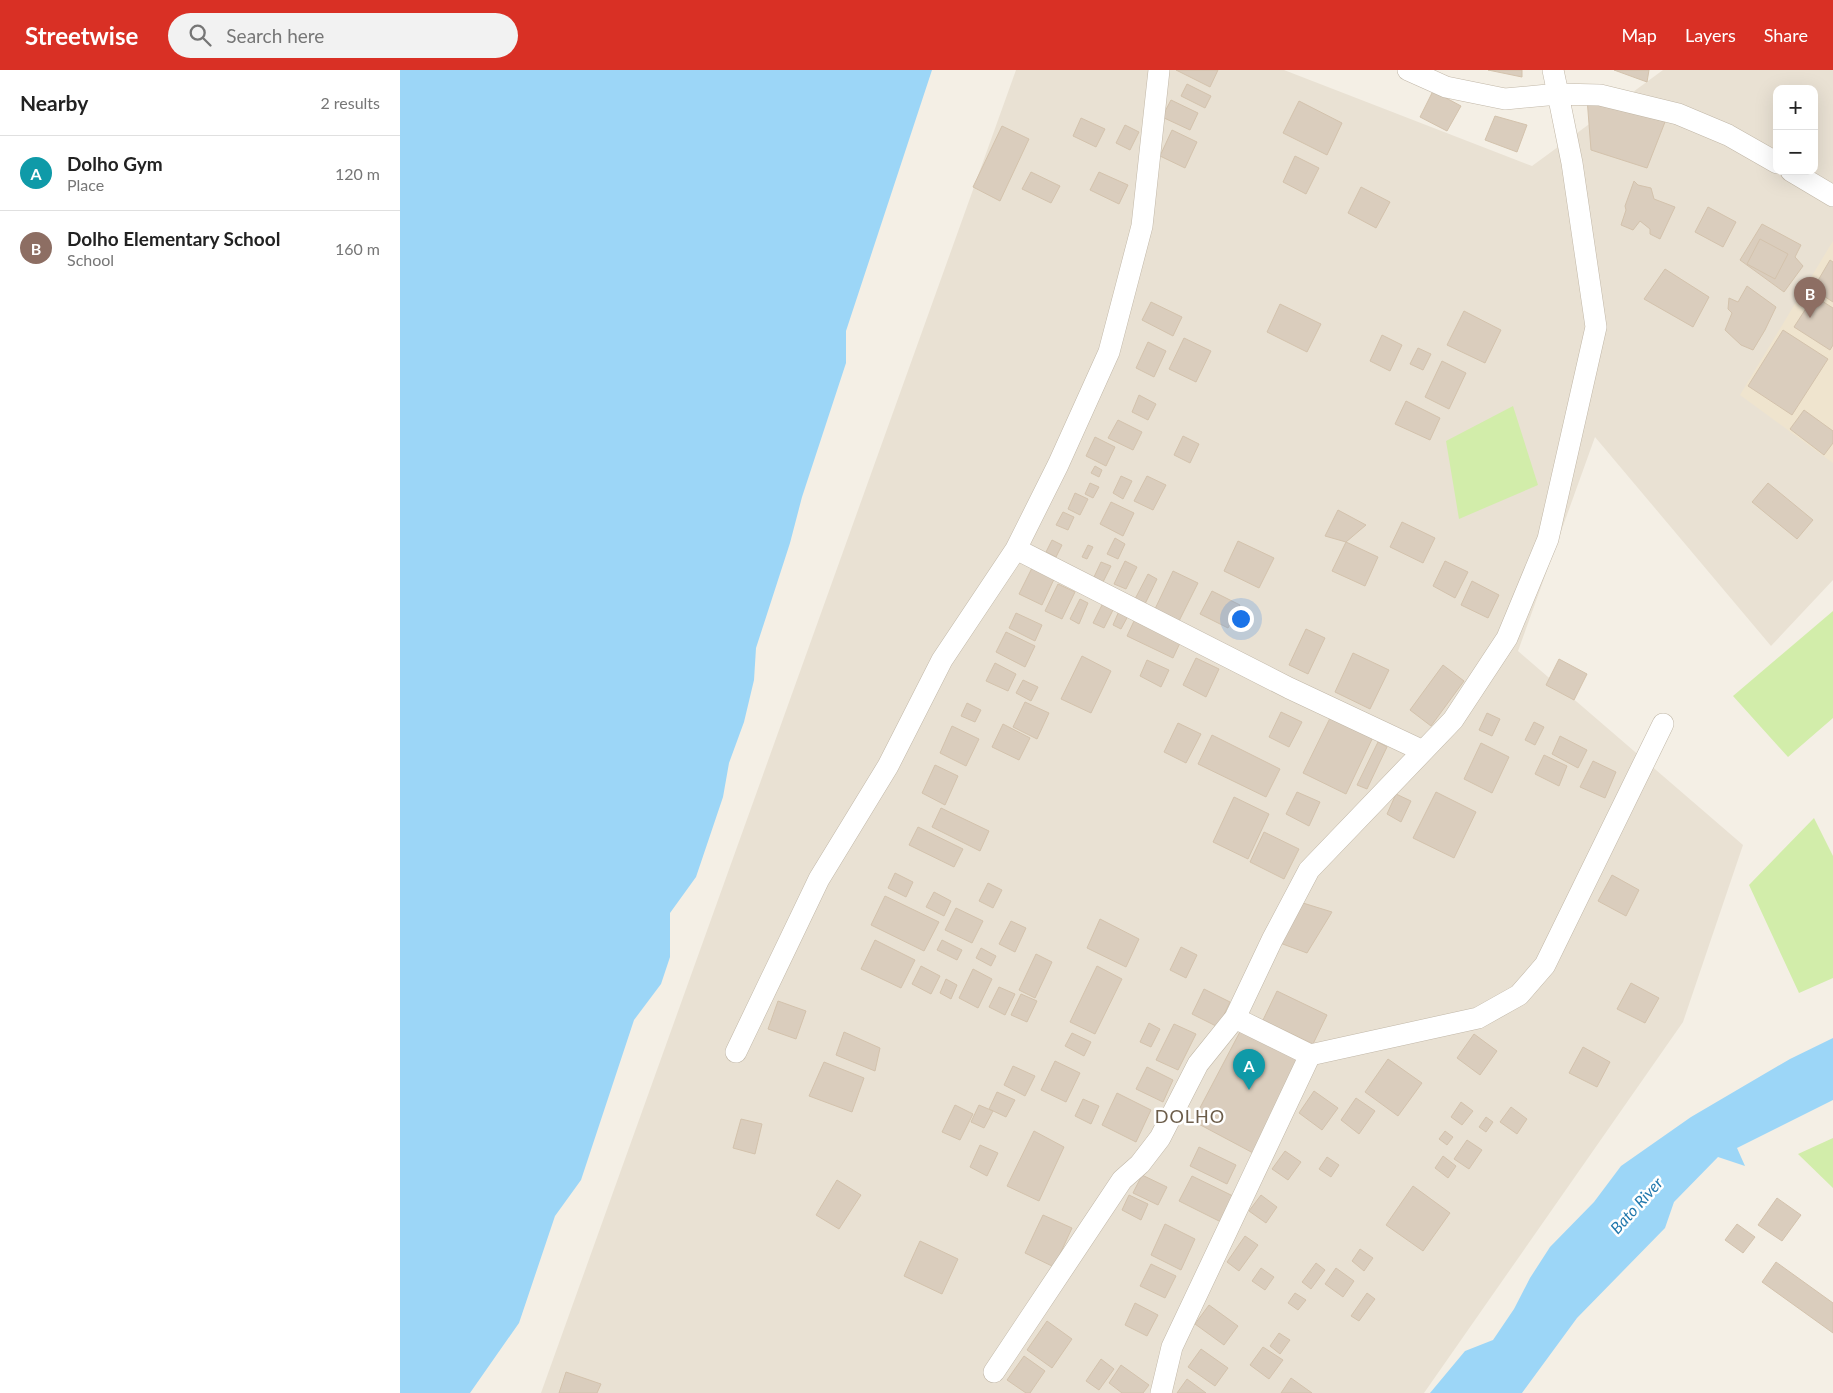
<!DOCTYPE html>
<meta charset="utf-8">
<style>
:root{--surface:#fff;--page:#f2f2f2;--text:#222;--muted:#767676;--line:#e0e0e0;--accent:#d93025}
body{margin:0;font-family:Lato,sans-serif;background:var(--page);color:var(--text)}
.controls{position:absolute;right:15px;top:15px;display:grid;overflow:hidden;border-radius:10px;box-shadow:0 5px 20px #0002}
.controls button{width:45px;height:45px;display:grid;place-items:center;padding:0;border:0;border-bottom:1px solid var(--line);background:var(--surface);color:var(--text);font:25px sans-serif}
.you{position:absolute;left:840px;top:548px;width:18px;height:18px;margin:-12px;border:4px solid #fff;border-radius:50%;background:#1a73e8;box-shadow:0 0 0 8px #1a73e833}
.badge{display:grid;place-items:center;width:32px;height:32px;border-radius:50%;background:var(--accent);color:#fff;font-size:16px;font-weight:700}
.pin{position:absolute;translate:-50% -41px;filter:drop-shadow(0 1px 2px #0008)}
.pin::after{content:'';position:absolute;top:26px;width:18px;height:15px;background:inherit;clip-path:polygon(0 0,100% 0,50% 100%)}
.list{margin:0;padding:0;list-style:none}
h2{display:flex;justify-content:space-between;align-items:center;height:65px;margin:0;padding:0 20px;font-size:21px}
h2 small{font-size:16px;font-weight:400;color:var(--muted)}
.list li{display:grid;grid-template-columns:32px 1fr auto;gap:15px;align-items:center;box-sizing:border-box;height:75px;padding:0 20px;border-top:1px solid var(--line)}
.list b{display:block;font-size:19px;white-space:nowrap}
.list p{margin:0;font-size:16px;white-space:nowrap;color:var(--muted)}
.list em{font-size:16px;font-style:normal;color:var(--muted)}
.icon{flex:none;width:28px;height:28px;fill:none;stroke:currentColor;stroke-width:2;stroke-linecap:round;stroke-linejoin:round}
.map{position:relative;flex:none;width:1433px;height:1323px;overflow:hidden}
header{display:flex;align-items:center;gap:30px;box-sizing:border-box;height:70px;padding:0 25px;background:var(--accent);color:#fff}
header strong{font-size:24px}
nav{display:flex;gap:28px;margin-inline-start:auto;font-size:18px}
.search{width:350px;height:45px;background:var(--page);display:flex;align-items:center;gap:12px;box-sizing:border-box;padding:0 18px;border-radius:28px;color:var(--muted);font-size:19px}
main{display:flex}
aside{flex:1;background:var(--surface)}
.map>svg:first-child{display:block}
.residential{fill:#e9e1d3;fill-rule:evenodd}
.education{fill:#efe4ce}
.green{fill:#d2edaa}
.water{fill:#9cd6f7}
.building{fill:#dacdbd;stroke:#d3c2ac}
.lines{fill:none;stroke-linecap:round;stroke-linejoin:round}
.minor-casing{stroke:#c1b7a7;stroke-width:22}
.minor{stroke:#fff;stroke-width:21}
.labels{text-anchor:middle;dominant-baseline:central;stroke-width:5;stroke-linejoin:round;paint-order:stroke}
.water-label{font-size:16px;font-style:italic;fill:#2178ad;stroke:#fff}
.quarter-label{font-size:18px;letter-spacing:1px;fill:#6c5d4a;stroke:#fff}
</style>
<header>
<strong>Streetwise</strong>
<div class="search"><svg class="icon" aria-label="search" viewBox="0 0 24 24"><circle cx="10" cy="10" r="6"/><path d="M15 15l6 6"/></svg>Search here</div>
<nav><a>Map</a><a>Layers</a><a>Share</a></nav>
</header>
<main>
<aside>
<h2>Nearby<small>2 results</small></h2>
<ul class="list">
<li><span class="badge" style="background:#0f9aa8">A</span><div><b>Dolho Gym</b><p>Place</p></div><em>120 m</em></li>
<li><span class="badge" style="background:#8d6e63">B</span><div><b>Dolho Elementary School</b><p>School</p></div><em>160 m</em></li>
</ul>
</aside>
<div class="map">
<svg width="1433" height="1323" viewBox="0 0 1433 1323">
<rect width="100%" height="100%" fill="#f4efe5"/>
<path class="residential" d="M616,0H884L1132,96L1263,0H1433V510L1371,576L1195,367L1118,581L1343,775L1283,952L1024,1323H141ZM1377,19H1414V101H1377Z"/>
<path class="education" d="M1433,171V393L1340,325Z"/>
<path class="green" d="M1113,336L1138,415L1059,449L1046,371Z
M1433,541V648L1388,687L1333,626Z
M1414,748L1433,786V908L1399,923L1349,815Z
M1433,1068V1118L1398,1084Z"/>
<path class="water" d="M0,0H532L446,261V293L402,427L390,473L356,578L354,610L344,652L329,693L323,727L296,807L270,843V887L261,914L234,950L181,1110L155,1146L119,1253L70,1323H0Z
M1433,968V1030L1337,1078L1345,1096L1318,1087L1274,1132L1265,1158L1177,1248L1122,1323H1030L1065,1281L1093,1270L1114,1239L1130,1208L1150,1177L1194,1132L1221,1096L1291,1047L1390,989Z"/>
<path class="building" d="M776,0H818L810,17Z
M1088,0H1122V7Z
M1214,0H1249L1247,12Z
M787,14L811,26L805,38L781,26Z
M1033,21L1061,36L1047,61L1020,47Z
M1187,28L1265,52L1247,98L1191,80Z
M771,30L798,43L790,60L762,47Z
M899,31L942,53L927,85L883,63Z
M1095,46L1127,55L1117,82L1085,70Z
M681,48L705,59L696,77L673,66Z
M725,55L739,62L730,80L716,73Z
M602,56L629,69L600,131L573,117Z
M772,60L797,72L785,98L760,86Z
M895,86L919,98L906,124L883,112Z
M631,102L660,116L651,133L622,119Z
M699,102L728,115L719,134L690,120Z
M1234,111L1238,115L1251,118L1254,129L1275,137L1260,169L1250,164V159L1240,151L1233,160L1221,155L1226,140L1225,136Z
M961,117L990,132L976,158L948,143Z
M1308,137L1336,152L1323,177L1295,162Z
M1362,154L1401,175L1395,187L1403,196L1384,222L1340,190Z
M1360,169L1388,184L1375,209L1347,194Z
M1430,190L1433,192V232L1413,219Z
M1265,199L1309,227L1293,257L1244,229Z
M1347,216L1376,237L1365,260L1353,280L1341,275L1325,260L1332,243L1328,239L1329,228L1338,232Z
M1414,226L1433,238V275L1430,280L1394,257Z
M751,232L782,247L773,266L742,250Z
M880,234L921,254L907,282L867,262Z
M1064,241L1101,260L1085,293L1047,275Z
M1383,260L1428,289L1392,345L1348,316Z
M982,265L1002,275L990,301L970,291Z
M784,268L811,281L796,312L769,299Z
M748,272L766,281L754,307L736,298Z
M1018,278L1031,284L1023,300L1010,294Z
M1042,291L1066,303L1049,339L1025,327Z
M739,325L756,334L748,350L732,342Z
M1006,331L1040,348L1030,370L995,354Z
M1404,340L1433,361V373L1424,385L1390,359Z
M718,350L742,362L733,380L708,368Z
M783,366L799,374L790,393L774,385Z
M695,367L715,377L706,396L686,386Z
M695,396L702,400L699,407L691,403Z
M721,406L732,411L723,429L713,423Z
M747,406L766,415L753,440L734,431Z
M690,413L699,417L693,428L685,424Z
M1368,413L1413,450L1397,469L1352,432Z
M675,423L688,429L680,445L668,439Z
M711,432L734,443L723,466L700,454Z
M938,440L966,455L946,472L925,466Z
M663,442L674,447L668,460L656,455Z
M1002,452L1035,468L1023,493L990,477Z
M715,468L725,474L718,489L707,484Z
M652,470L662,475L656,487L646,482Z
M838,471L874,488L859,518L824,501Z
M946,472L978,487L965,516L932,501Z
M688,475L693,477L687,489L682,487Z
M725,491L737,497L726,519L714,514Z
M1045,491L1068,502L1055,528L1033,516Z
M701,492L711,496L703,512L694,507Z
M633,496L655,507L642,535L619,524Z
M773,501L798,513L779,551L755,539Z
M748,504L757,509L745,534L735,529Z
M1072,511L1099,525L1088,548L1061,535Z
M658,514L675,522L662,549L645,541Z
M812,521L840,535L828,558L800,544Z
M680,529L688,533L679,554L670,549Z
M704,531L715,536L704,558L693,553Z
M719,541L728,546L721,559L713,555Z
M616,543L642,555L635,571L609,558Z
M734,551L780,573L773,588L727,566Z
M906,559L925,568L908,604L889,595Z
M606,562L635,576L625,597L596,582Z
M953,583L989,600L970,639L935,622Z
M682,586L711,601L691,643L661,629Z
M796,588L819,599L806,627L783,615Z
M1159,589L1187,604L1174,630L1146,615Z
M747,590L769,600L761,617L740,606Z
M595,593L616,604L608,621L586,611Z
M1043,595L1064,611L1031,656L1010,640Z
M623,610L638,617L631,631L616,623Z
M625,632L649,643L637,669L613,657Z
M567,633L581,640L575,652L561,646Z
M881,642L902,652L889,677L869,667Z
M1087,643L1100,649L1092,666L1079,660Z
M932,644L974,665L946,724L903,703Z
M1134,652L1144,657L1135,675L1125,670Z
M778,653L801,664L786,693L764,682Z
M603,654L630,668L619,690L592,677Z
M552,656L579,669L566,696L540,683Z
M812,665L880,699L866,727L798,694Z
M1160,666L1187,680L1178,698L1152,684Z
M978,672L987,677L967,719L957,715Z
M1081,673L1109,687L1092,723L1064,709Z
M1144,685L1167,696L1159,716L1135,704Z
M1193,691L1216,702L1205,728L1180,717Z
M535,695L558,706L545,735L522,723Z
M897,722L920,732L909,756L886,744Z
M1036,722L1076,742L1054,788L1013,768Z
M996,724L1011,731L1001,752L987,744Z
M834,727L869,744L848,789L813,772Z
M541,738L589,761L580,781L532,757Z
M518,757L563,779L554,797L509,775Z
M864,762L899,779L884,809L850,792Z
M495,803L513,812L506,827L488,818Z
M1212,805L1239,820L1226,846L1198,831Z
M588,813L602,820L593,838L579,831Z
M534,822L551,831L544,846L526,837Z
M485,826L539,852L524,881L471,855Z
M903,833L932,842L907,883L880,873Z
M556,838L583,851L572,873L545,860Z
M700,849L739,869L726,897L687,878Z
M611,851L626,858L615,882L599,874Z
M475,870L515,890L501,918L461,899Z
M542,870L562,880L557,890L537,880Z
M781,877L797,885L786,908L770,900Z
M581,878L596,886L591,896L576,888Z
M636,884L652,892L635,928L619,920Z
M521,896L540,906L531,924L512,914Z
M697,896L722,909L695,964L670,952Z
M573,899L592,909L578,938L559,928Z
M546,909L557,915L551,929L540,923Z
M1231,913L1259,928L1245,953L1217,939Z
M599,917L615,924L605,945L589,937Z
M804,919L830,932L818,957L792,944Z
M877,921L927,945L913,974L863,950Z
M621,924L637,931L627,952L611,945Z
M378,931L406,941L396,969L368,959Z
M749,953L760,959L751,977L740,972Z
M774,954L796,964L778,1000L756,990Z
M843,956L904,989L855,1084L793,1051Z
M444,962L480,978L475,1001L436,985Z
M672,963L691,972L684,986L665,976Z
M1074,964L1097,981L1080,1005L1057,988Z
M1183,977L1210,992L1197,1017L1169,1003Z
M988,989L1022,1013L998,1046L965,1022Z
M655,991L680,1003L666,1032L641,1020Z
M424,992L464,1008L452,1042L409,1026Z
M613,996L635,1006L625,1026L604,1015Z
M747,997L773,1010L763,1032L736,1019Z
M914,1021L938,1038L922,1060L899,1043Z
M597,1022L615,1030L606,1047L589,1039Z
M717,1023L751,1040L736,1072L702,1055Z
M956,1028L975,1041L959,1064L941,1050Z
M683,1029L699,1036L691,1054L675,1046Z
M1061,1032L1073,1041L1062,1055L1051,1047Z
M555,1035L573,1044L560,1070L542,1062Z
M579,1035L593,1041L584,1058L571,1052Z
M1111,1037L1127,1049L1117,1064L1100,1052Z
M1086,1047L1093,1052L1086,1062L1079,1057Z
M341,1049L362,1054L355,1084L333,1078Z
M634,1061L664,1077L639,1131L607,1116Z
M1045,1061L1053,1067L1047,1075L1039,1069Z
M1067,1070L1082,1080L1069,1099L1054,1089Z
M580,1075L598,1083L587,1106L570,1097Z
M799,1077L836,1095L827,1114L790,1096Z
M885,1081L901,1092L888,1110L872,1099Z
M1043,1086L1056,1096L1048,1108L1035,1098Z
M927,1087L939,1095L931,1107L919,1099Z
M742,1105L767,1117L758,1135L733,1123Z
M792,1106L833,1126L821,1152L779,1131Z
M437,1110L461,1125L439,1159L416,1145Z
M1013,1116L1050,1143L1023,1181L986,1155Z
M729,1125L748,1134L741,1150L722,1140Z
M861,1125L877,1137L866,1153L849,1141Z
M1377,1128L1401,1145L1382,1171L1358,1155Z
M643,1145L672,1158L654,1197L625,1183Z
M765,1154L795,1169L781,1200L751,1185Z
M1337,1154L1355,1167L1343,1183L1325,1170Z
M845,1166L858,1175L839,1201L827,1192Z
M520,1171L558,1189L542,1224L504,1206Z
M960,1179L973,1188L964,1201L952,1191Z
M1376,1192L1433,1233V1263L1362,1212Z
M916,1193L925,1200L911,1219L902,1212Z
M751,1194L776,1206L765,1228L740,1216Z
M861,1198L874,1207L865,1220L852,1211Z
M936,1198L954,1211L943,1227L925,1214Z
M895,1223L906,1230L898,1240L888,1233Z
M967,1223L975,1229L959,1251L951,1246Z
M735,1233L758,1245L747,1266L725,1255Z
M809,1235L838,1256L824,1275L795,1254Z
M647,1251L672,1269L652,1298L627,1280Z
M879,1263L890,1270L880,1284L870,1276Z
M863,1277L883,1290L869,1309L850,1295Z
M801,1279L828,1298L815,1316L788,1297Z
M624,1286L645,1301L630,1323H626L607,1310Z
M701,1289L714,1299L699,1320L686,1311Z
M721,1295L749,1315L743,1323H722L709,1313Z
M166,1302L201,1314L197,1323H159Z
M891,1308L912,1323H881Z
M787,1309L806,1323H777Z"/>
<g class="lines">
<g class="minor-casing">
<path id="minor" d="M759,0L742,156L709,282L658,395L616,479L889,618L1023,681
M1008,0L1046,17L1105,29L1158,24L1153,0
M1391,101L1433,126
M336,982L419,809L488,696L542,590L616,479
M910,985L1078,948L1119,925L1145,895L1263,654
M594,1302L722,1110L740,1094L760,1068L798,994L835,948L872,870L909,800L1053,650L1107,568L1148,469L1196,257L1172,93L1158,24L1200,25L1278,44L1328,65L1377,93
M761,1323L772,1277L910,985L835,948"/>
</g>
<use href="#minor" class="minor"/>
</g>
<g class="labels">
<g class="water-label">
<text transform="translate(1236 1135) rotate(-48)">Bato River</text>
</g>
<g class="quarter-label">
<text x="790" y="1046">DOLHO</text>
</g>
</g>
</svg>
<div class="controls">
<button>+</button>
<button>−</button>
</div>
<div class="you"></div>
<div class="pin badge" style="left:849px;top:1020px;background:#0f9aa8">A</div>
<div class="pin badge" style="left:1410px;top:248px;background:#8d6e63">B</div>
</div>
</main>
